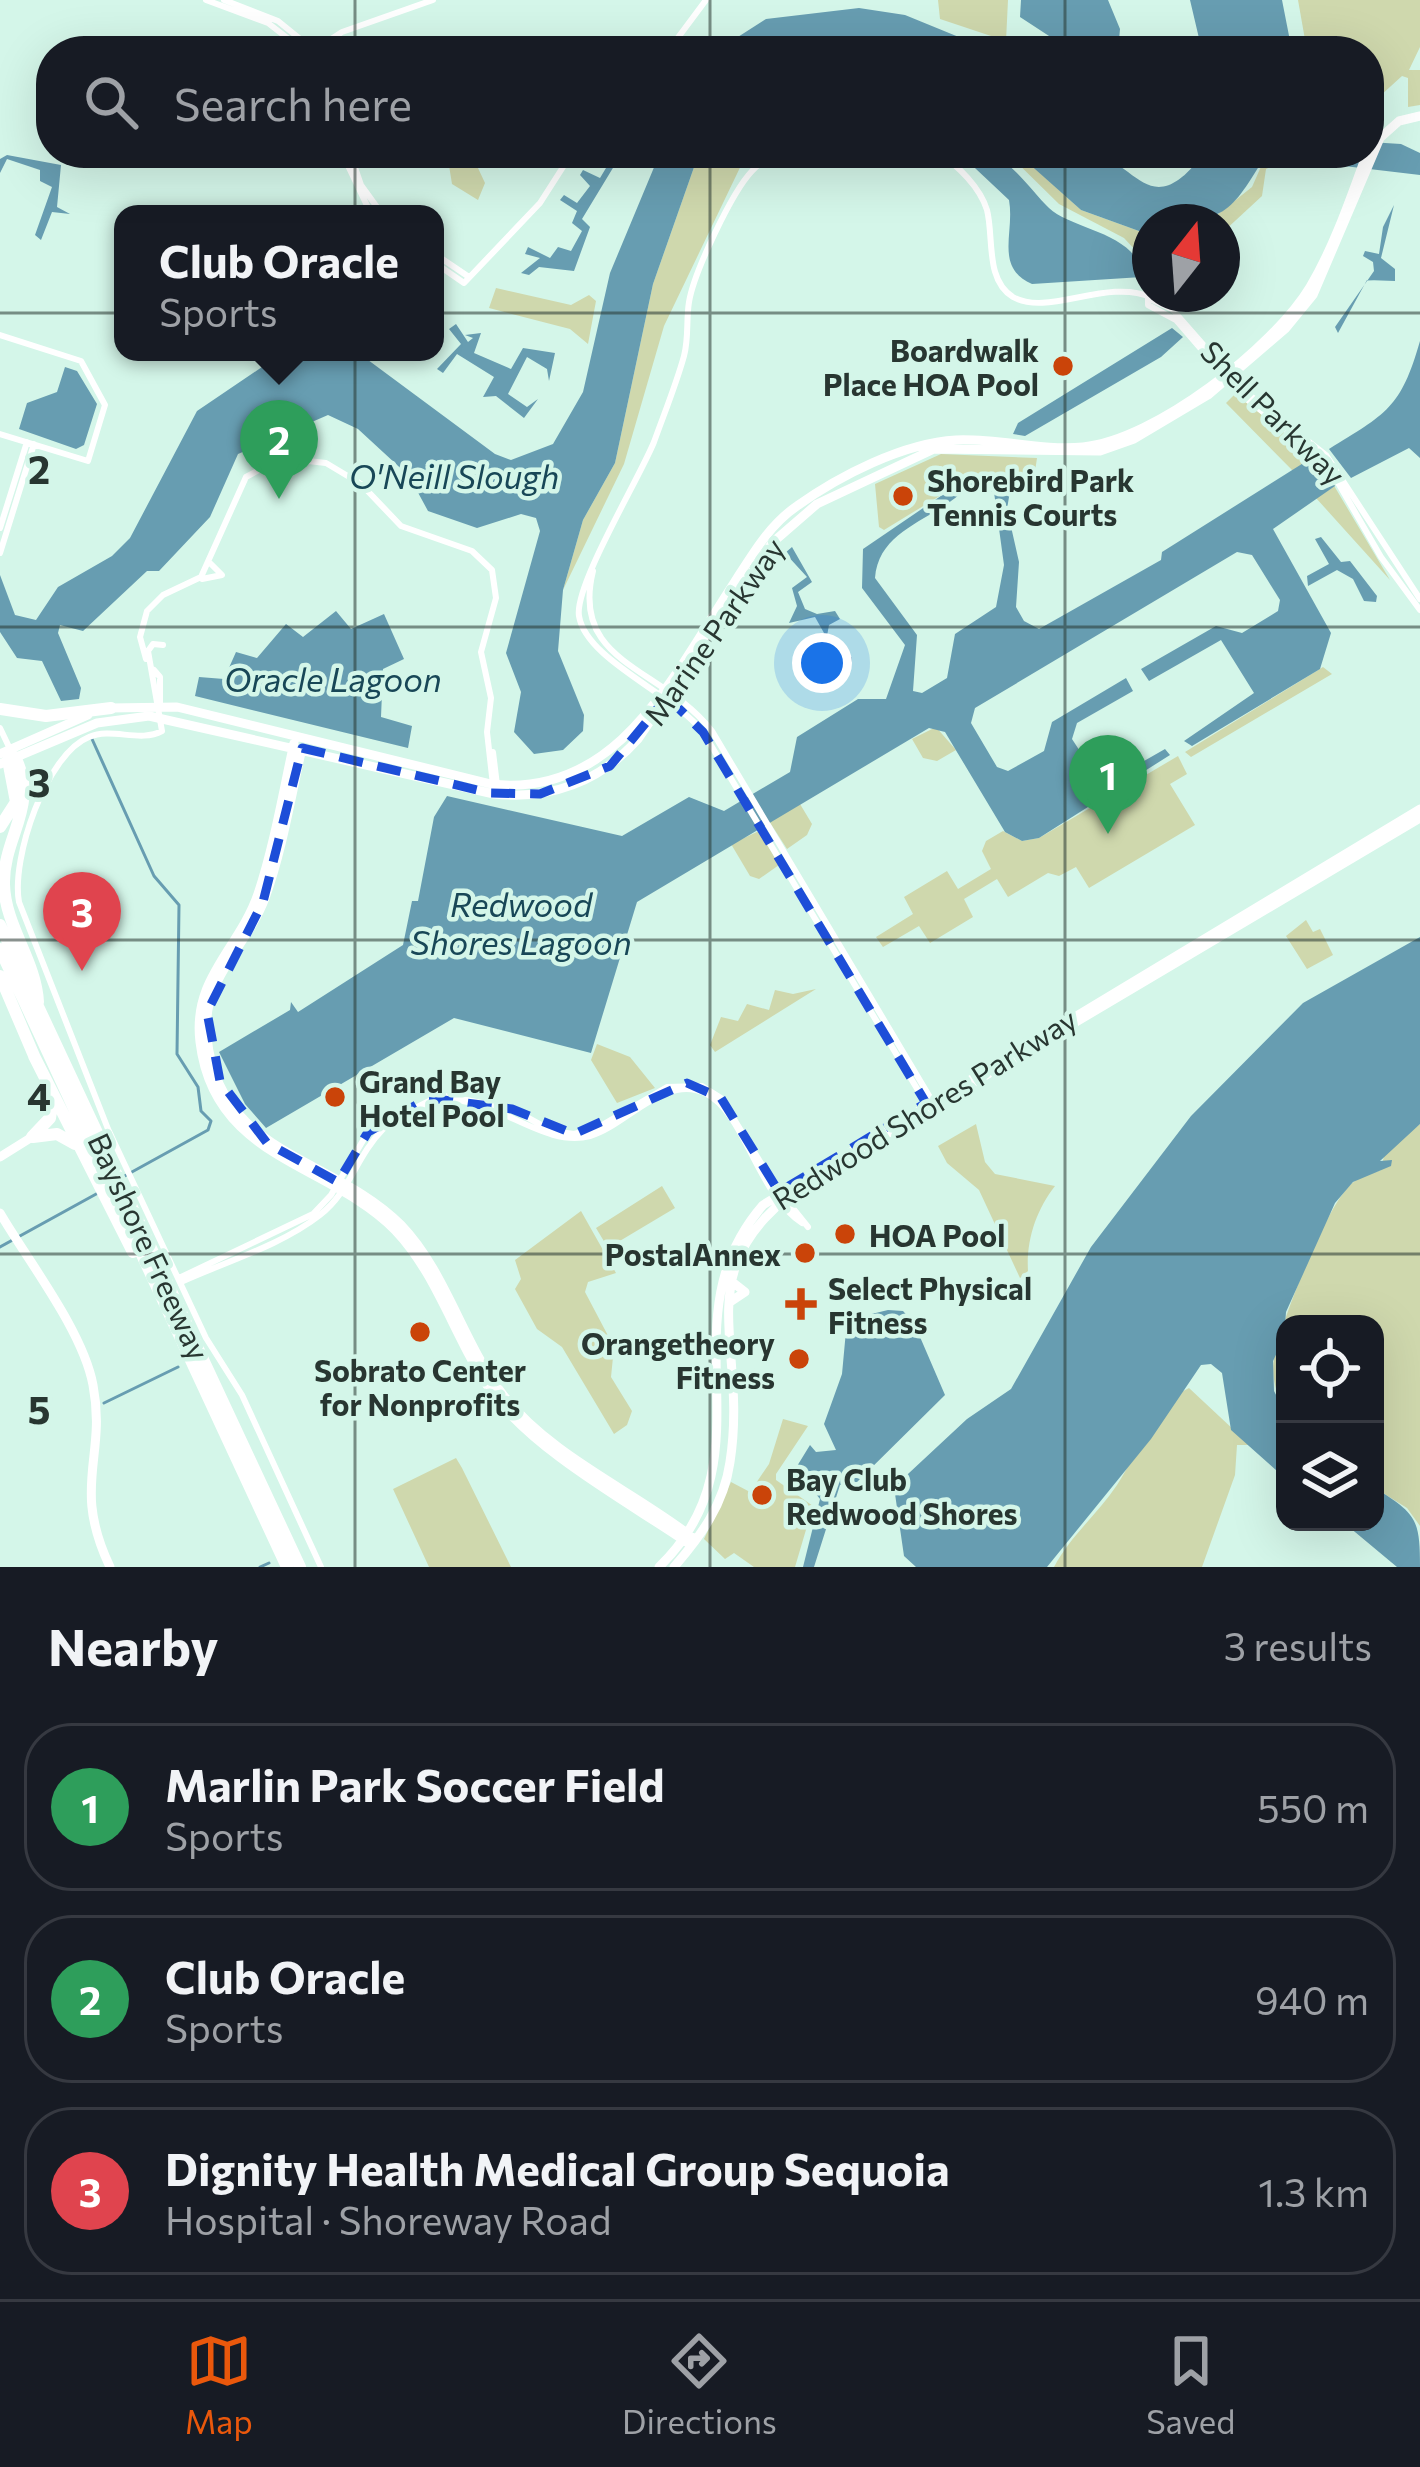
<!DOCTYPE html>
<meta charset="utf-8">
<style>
:root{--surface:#171b24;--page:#242831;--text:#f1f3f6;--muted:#9ea1a6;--line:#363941;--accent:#ea580c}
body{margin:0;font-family:Commissioner,sans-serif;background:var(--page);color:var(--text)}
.controls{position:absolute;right:36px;bottom:36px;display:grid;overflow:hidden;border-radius:24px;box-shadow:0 12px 48px #0002}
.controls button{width:108px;height:108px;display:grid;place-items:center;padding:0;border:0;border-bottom:3px solid var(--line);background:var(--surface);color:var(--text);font:60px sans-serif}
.compass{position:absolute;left:1132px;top:204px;width:108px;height:108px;border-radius:50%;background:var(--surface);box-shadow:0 12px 48px #0002;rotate:17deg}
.you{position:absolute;left:822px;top:663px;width:42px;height:42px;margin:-30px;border:9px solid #fff;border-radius:50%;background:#1a73e8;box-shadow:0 0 0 18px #1a73e833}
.badge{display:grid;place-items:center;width:78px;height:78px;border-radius:50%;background:var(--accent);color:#fff;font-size:39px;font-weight:700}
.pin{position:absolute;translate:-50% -99px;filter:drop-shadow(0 3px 6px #0008)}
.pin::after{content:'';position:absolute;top:63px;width:42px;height:36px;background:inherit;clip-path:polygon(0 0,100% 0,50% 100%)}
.popup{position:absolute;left:114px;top:205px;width:330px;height:156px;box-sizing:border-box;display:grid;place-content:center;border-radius:24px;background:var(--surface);filter:drop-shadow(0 3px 9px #0005);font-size:39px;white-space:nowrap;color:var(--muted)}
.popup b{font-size:45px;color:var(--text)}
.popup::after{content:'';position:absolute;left:50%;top:100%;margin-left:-24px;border:24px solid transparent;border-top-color:var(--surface)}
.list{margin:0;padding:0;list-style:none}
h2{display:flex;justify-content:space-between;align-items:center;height:156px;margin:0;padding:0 48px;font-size:51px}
h2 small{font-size:39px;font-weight:400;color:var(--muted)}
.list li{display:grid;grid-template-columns:78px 1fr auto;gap:36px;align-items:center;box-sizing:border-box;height:168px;margin:0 24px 24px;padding:0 24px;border:3px solid var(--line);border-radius:48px}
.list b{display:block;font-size:45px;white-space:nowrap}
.list p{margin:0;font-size:39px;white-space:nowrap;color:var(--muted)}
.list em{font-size:39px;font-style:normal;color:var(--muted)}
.icon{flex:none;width:66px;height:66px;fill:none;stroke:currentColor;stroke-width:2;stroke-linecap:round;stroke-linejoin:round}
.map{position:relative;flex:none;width:1420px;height:1567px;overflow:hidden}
.search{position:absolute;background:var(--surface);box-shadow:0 12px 48px #0002;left:36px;right:36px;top:36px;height:132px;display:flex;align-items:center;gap:30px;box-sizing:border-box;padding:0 42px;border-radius:48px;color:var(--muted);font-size:45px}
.sheet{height:732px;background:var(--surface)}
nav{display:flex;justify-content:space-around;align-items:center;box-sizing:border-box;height:168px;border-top:3px solid var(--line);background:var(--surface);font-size:33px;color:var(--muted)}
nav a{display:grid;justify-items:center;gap:6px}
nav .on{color:var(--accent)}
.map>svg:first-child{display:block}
.green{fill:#cfd8ad}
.water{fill:#679db1}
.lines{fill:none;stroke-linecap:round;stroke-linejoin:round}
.stream{stroke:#679db1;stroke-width:3}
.minor{stroke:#fff;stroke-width:6}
.major{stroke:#fff;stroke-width:9}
.highway{stroke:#fff;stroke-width:12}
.marked{fill:none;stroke:#1d4ed8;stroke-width:9;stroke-dasharray:24 15;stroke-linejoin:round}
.grid{fill:none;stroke:#283631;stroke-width:3;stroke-opacity:0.55}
.poi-dot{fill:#ca4409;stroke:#d4f6e9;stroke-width:4.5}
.labels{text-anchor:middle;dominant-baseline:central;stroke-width:9;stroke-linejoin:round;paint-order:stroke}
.poi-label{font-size:30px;font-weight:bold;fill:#283631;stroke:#d4f6e9;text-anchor:start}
.street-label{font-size:30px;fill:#283631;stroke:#d4f6e9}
.water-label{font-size:33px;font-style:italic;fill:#184757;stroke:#d4f6e9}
.grid-label{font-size:39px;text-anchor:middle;font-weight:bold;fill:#283631;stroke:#d4f6e9;stroke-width:9;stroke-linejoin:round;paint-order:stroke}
</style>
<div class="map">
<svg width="1420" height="1567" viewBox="0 0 1420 1567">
<rect width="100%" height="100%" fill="#d4f6e9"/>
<path class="green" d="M938,0H1008L1006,41L940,19Z
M1298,0H1420V47L1409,70H1420V105L1408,107V78L1402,76L1369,106V51H1307Z
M447,153H471L485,183L478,200L452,184Z
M699,153H747L664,326L624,464L563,590L583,520L615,463L653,284Z
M1007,153H1018L1081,210L1150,235V266L1124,238L1059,204Z
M1267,153H1302L1266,169L1262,196L1222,233V222H1208L1252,187Z
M496,288L571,305L589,295L596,301L588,344L570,329L489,308Z
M1235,394L1317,457L1390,580L1316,498L1335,486L1321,465L1308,461L1293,471L1226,403Z
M941,454L1037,458L1034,478L1014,471L1011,485L984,478L962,482L961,493L956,486L884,530L879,527L875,484Z
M1323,667L1332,674L1191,757L1185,752Z
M936,727L956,750L937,761L923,758L912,739Z
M1178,756L1187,774L1170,784L1195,825L1089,888L1076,867L1059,876L1048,873L1008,897L997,879L964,899L973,917L930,943L919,926L883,947L876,937L913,914L904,897L947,871L958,889L991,869L982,851L986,841L1003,831L1022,841L1039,838Z
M800,804L812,824L807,835L787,849L769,821Z
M759,831L779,865L759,879L750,876L731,844Z
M1306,920L1313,932L1320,929L1333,955L1307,969L1286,936Z
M816,989L715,1052L710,1045L721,1017L738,1021L747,1004L769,1010L775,990L793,994Z
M597,1044L630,1057L655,1088L617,1103L591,1060Z
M976,1124L985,1162L995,1174L1055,1186C1036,1210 1026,1241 1028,1271L1020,1278L979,1190L947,1163L938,1146Z
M1420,1124V1526L1407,1508L1375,1488V1324H1285V1412C1277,1396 1271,1377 1274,1359C1279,1327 1328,1198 1355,1181C1362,1176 1373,1173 1381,1170L1385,1151Z
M662,1186L675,1208L608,1248L596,1228Z
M581,1211L616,1273L588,1282L585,1292L614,1347L611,1377L632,1411L627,1425L614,1434L562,1347L537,1329L515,1289L521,1279L515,1260Z
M1189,1388L1250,1445H1237L1235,1475L1202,1567H1054C1071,1535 1098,1514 1117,1485C1141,1450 1146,1408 1189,1388Z
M783,1419L808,1426L776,1474V1480L813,1506L795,1567H754L734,1553L725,1559L704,1539L731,1482L750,1492L769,1464Z
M456,1458L462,1468L511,1567H429L393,1489Z"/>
<path class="water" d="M1021,0H1108L1120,29L1118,51H1072L1020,17Z
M1190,0H1282L1292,51H1202Z
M859,8L905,15L993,51H716L766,19Z
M1369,142L1401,144L1420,153V175L1344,166L1332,153H1369Z
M615,153H622L582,219L590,227L574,271L539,267L529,275L521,273L540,258L525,254L528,247L550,258L558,247L571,251L582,231L572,223L577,211L560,200L564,195L577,203L590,186L580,175L583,170L600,178Z
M660,153H699L653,284L615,463L583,520L563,590L558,651L584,715L583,731L563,750L534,754L514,732L521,692L506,653L540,531L536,518L521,514L477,528L428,511L409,476L358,429L328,415L238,454L210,517L159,571H147L83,631L60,625L58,633L81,688L79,699L61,701L42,661L17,658L0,632V575L15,615L36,620L58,587L112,556L130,538L197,411L262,367L281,360L364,357L495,454L511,460L553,444L583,392L610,273Z
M959,153C967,153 979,151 987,153C1011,159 1032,192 1049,208C1072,230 1140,233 1142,277L1032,284C994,267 1015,233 1009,200Z
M1017,153C1040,153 1071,148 1093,153C1137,163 1151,224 1204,153H1267C1229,216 1226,222 1150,222V235L1081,210Z
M7,155L61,165L57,207L70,214L52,212L41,240L35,235L52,187L40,181V170L7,159L0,173V159Z
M1394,205L1381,258L1395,269V281L1367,280L1338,333L1335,327L1374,271L1373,262L1363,256L1365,251L1379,254L1383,227Z
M456,324L468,342L473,338L465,335L481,333L474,353L511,369L523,348L555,353L549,381L547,369L527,357L508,394L527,407L538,399L524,418L496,396L483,397L494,377L457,354L443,373L437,369L461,344L449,329Z
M1172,328L1183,337L1161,357L1025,436L1013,434L1018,423Z
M1420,341V458L1409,448L1351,478L1329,449C1386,414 1401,408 1420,341Z
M65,367L77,371L97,404L84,445L76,449L19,429L27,403L57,392Z
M1305,462H1318L1335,486L1273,529L1331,633L1320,669L1192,746L1184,741L1254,693L1221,640L1149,681L1141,669L1216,626L1242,633L1278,611L1280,600L1252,555L1237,552L975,708L971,723L997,767L1008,771L1044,751L1052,722L1126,678L1133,691L1077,723L1072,739L1102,785L1165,749L1170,755L1039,838L1022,841L1005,832L945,732L929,728L637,902L591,1053L454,1018L266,1128L245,1104L219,1052L290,1010L291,1002L298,1012L403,945L412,901H418L434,817L447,796L622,836L689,797L724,811L790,772L797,737L858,699H886L905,645L862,588L863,549L957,485L961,493C929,522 879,530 875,578L917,635L913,691L922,693L947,678L955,634L996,607L1004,565L994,492L965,488L963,480L1011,485L1007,509L1019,562L1016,607L1024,621L1039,629L1161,560L1162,552Z
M1321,537L1341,562L1350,561L1377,596L1376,602L1364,601L1353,579L1337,570L1308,586L1307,576L1329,564L1315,539Z
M792,547L812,582L798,592L805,609L817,614L835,611L840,619L829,625L825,647L852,657V662L832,655L821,662L814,646L824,633L815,617L789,623L797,606L792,588L807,577L785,553Z
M336,611L351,629L384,614L404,659L383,669L381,717L412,726L408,748L195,696L199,677L224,679L236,652L257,658L286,624L303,637Z
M1420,937V1124L1380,1161L1392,1160L1391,1166L1353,1182L1335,1203L1286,1312L1284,1338L1273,1361L1274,1391L1285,1412V1478L1231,1430L1222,1373L1211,1364L1201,1365L1151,1439L1047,1567H916L904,1556L894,1487L967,1419L1011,1389L1091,1247L1191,1116L1303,1003Z
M888,1310L903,1311L914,1323L945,1395L857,1482L840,1485L814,1567H803L820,1499L807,1483L791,1476L810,1445L816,1452L836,1450L824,1424L842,1374L847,1320Z
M1375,1488C1416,1514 1420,1518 1420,1567H1397L1343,1522H1375Z"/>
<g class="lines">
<path class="stream" d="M92,739L154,876L179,905L177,1054L198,1087L201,1111L211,1121L208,1130L121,1178
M0,1247L98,1193
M104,1403L178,1367
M260,1567L269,1563"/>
<path class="minor" d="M206,0L268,23L304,51
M224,0L278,21L315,51
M313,51L342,32L433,0
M668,51L706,0
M342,153L371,214
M350,153L361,185L382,214
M783,153C772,157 761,161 752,171C732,192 694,272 689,302C686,320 689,337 684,356C676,385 664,414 654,442C639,479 574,586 579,616C586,660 674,694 703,732L928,1107
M939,153C958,166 980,187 987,210C994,237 985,280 1013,297C1048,317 1106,278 1151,297
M435,254L469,277
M435,263L464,283L540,203L572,153
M0,335L81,361L105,405L88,461L0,434
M0,528L27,442
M0,553L34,444
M593,571C570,664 661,666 712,731L934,1104
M202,579L222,575L211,564
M1420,599L1326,455L1242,389L1172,309L1148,298V305L1176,320L1239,393L1326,462L1381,557L1420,610
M163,645L153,644L148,651L162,731C140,743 112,727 89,737C46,754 11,859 19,902L108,1129L206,1338L242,1395L321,1567
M146,659L140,637L147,611L163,595L201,577L246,477L281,458L326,463L361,484L401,526L472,551L492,570L496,598L481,652L491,698L487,732L494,794
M154,670L160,677V705
M0,728L10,749
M493,752L497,785
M179,1278L313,1214L331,1195L368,1132L441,1095L512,1109L552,1131L574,1134L597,1128L667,1087L702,1086L721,1098L775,1186L808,1227
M181,1282C225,1262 282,1245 320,1215C363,1182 358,1121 433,1102C489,1088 540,1150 590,1136C626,1126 664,1074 705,1093C745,1112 757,1194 802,1223"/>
<path class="major" d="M110,708L177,707L491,784C618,799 674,674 734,583C752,555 769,525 797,506C839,476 903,443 956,440C998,438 1041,451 1083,447C1155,440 1273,348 1310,287C1334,247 1351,197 1367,153
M294,743C283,793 274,846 258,894C239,949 192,978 200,1042C214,1160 328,1162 395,1230C439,1276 456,1343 493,1394C536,1452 628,1502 688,1543
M302,748C291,797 282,851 265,898C246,949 201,978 207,1037C218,1155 334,1157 401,1225C447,1273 463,1344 504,1396C551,1456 633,1491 692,1537
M0,754L88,715
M0,764L97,723L149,716L494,794C550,800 600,782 638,739L772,543L817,504L934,449L1100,451L1134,439L1208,395L1286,328L1313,295L1380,138L1399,121L1420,116
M0,1157L32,1137
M0,1213C28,1261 83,1331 93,1385C107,1458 71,1485 110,1567
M730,1302L745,1292L731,1281
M659,1567C776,1454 661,1322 763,1205L1420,809
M674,1567C701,1536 724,1504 730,1462C750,1334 676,1264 823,1172L1420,818"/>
<path class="highway" d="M0,709L46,716L111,708
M15,757C40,806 3,836 4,884C5,926 36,961 38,1002
M0,827L16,802L8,760
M0,925L300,1567
M0,949L287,1567
M0,976L35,1058
M34,1056L133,1252
M32,1137L50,1118L53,1098
M33,1137L57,1134L75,1144"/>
</g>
<path class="marked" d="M667,697L703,732L926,1103L779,1192L721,1098L687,1083L574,1134L512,1109L429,1098L368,1132L338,1182L267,1143L220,1081L207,1012L263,902L302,748L490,793L540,794L610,766Z"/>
<path class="grid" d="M355,0V51M710,0V51M1065,0V51M355,153V1567M710,153V1567M1065,153V1567M0,313H1420M0,627H1420M0,940H1420M0,1254H1420"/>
<g class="poi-dot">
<circle cx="1063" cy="366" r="12"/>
<circle cx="903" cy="496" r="12"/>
<circle cx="335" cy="1097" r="12"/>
<circle cx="845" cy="1234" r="12"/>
<circle cx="805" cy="1253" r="12"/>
<path d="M795 1286h12v12h12v12h-12v12h-12v-12h-12v-12h12z"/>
<circle cx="420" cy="1332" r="12"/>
<circle cx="799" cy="1359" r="12"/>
<circle cx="762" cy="1495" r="12"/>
</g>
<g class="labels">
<g class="poi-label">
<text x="1039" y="349" text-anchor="end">Boardwalk<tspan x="1039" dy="34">Place HOA Pool</tspan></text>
<text x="927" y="479">Shorebird Park<tspan x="927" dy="34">Tennis Courts</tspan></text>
<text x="359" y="1080">Grand Bay<tspan x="359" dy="34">Hotel Pool</tspan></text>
<text x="869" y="1234">HOA Pool</text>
<text x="781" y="1253" text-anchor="end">PostalAnnex</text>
<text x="828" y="1287">Select Physical<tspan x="828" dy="34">Fitness</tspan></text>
<text x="775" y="1342" text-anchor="end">Orangetheory<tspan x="775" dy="34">Fitness</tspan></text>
<text x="420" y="1369" text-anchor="middle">Sobrato Center<tspan x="420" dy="34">for Nonprofits</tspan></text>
<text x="786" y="1478">Bay Club<tspan x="786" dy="34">Redwood Shores</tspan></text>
</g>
<g class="street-label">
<text transform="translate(1274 412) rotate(45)">Shell Parkway</text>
<text transform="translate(713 631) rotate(-55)">Marine Parkway</text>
<text transform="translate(924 1108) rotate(-32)">Redwood Shores Parkway</text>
<text transform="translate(150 1246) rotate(65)">Bayshore Freeway</text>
</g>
<g class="water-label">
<text x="454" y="475">O'Neill Slough</text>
<text x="333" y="678">Oracle Lagoon</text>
<text x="521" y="903">Redwood<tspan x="521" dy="38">Shores Lagoon</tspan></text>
</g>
</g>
<g class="grid-label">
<text x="39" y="484">2</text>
<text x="39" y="797">3</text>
<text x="39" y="1111">4</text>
<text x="39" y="1424">5</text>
</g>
</svg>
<div class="controls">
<button><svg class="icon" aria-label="locate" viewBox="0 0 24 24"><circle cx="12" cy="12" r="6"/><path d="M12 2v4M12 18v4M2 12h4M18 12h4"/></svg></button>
<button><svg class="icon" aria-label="layers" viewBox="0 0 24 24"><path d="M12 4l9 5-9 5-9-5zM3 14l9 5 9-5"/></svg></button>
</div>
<svg class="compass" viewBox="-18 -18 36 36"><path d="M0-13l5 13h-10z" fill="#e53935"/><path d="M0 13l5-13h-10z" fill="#9ea1a6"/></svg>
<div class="you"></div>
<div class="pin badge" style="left:1108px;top:834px;background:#2e9e5b">1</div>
<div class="pin badge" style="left:279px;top:499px;background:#2e9e5b">2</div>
<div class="popup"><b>Club Oracle</b>Sports</div>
<div class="pin badge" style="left:82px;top:971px;background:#e0444e">3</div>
<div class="search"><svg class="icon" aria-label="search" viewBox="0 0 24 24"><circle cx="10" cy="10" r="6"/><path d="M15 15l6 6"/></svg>Search here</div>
</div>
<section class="sheet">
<h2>Nearby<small>3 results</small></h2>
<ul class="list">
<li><span class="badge" style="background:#2e9e5b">1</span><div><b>Marlin Park Soccer Field</b><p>Sports</p></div><em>550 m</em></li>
<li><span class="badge" style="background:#2e9e5b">2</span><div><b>Club Oracle</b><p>Sports</p></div><em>940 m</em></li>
<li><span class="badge" style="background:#e0444e">3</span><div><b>Dignity Health Medical Group Sequoia</b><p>Hospital · Shoreway Road</p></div><em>1.3 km</em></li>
</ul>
</section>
<nav>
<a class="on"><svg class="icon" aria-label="map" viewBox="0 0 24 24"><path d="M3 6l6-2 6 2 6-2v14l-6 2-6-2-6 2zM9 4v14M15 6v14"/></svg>Map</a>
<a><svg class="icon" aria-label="directions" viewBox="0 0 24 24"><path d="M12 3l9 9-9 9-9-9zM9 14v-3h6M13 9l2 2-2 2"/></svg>Directions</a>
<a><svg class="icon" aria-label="saved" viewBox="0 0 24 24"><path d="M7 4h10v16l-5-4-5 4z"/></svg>Saved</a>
</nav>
